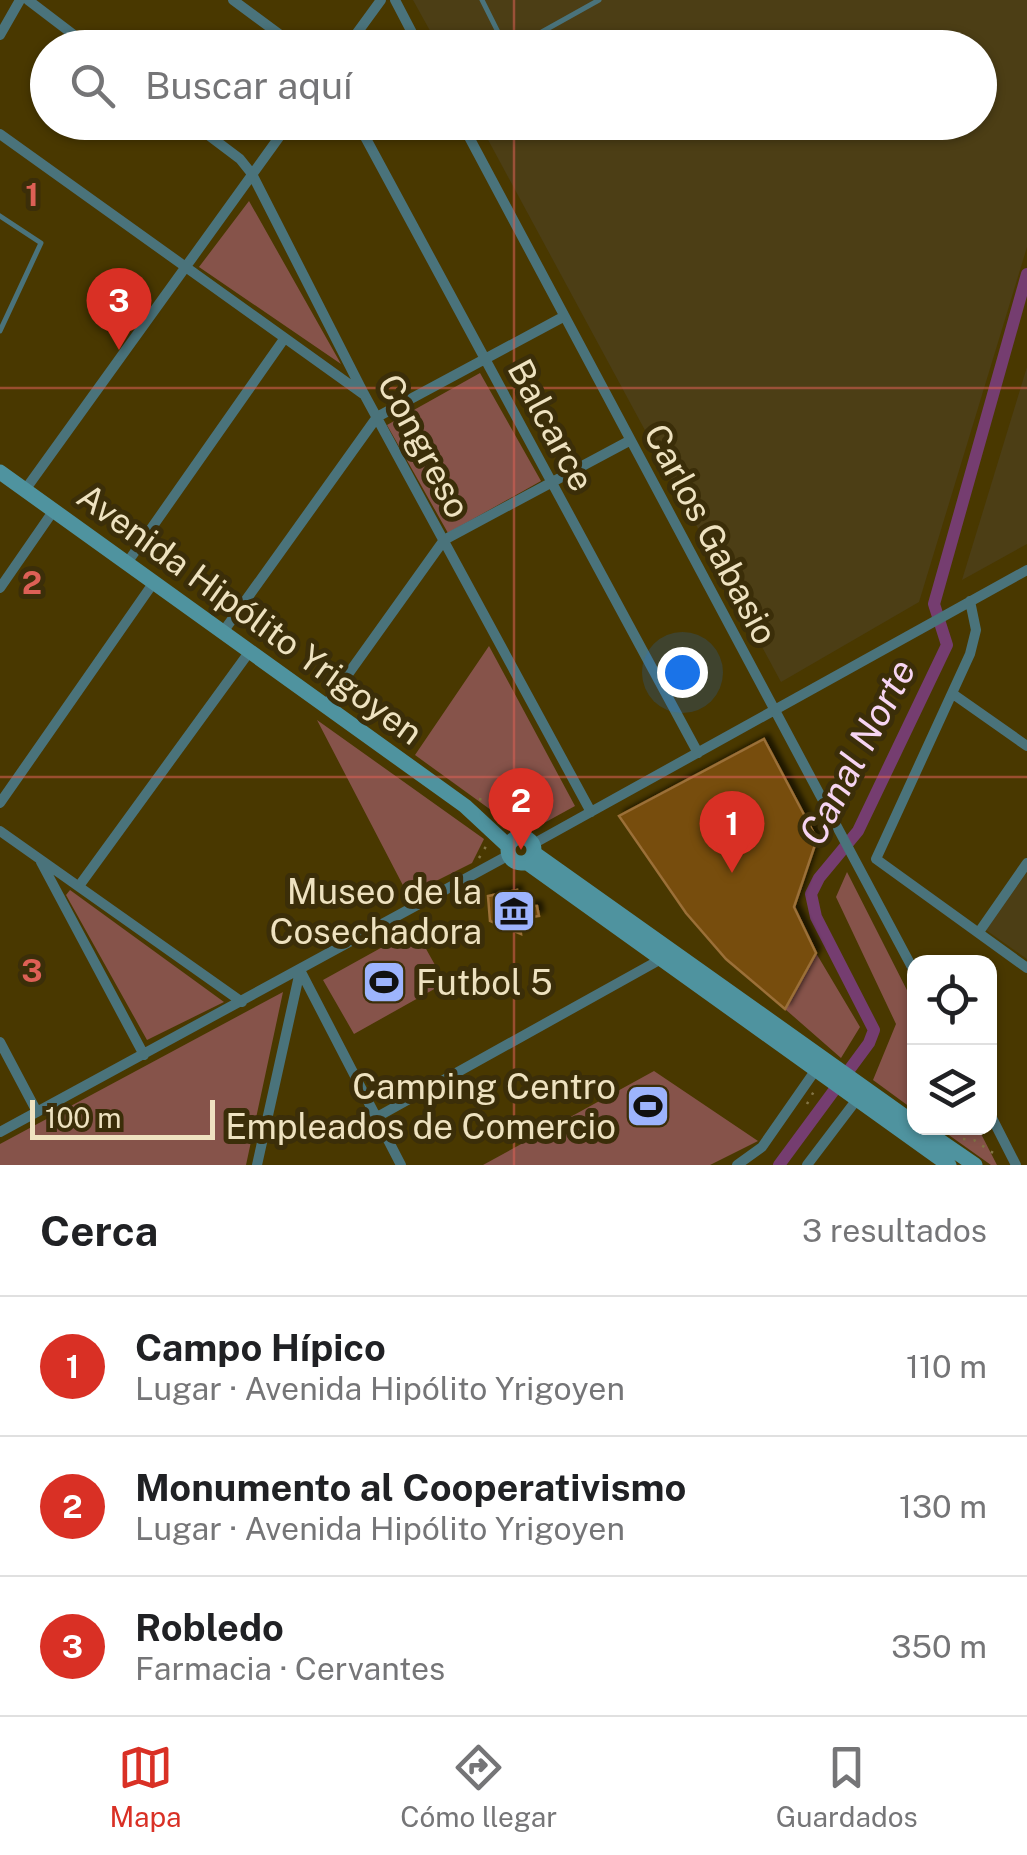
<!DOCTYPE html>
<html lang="es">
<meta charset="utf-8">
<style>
:root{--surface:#fff;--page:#f2f2f2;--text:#202124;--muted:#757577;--line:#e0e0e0;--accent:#d93025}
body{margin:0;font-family:"Public Sans",sans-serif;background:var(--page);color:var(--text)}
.controls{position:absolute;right:30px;bottom:30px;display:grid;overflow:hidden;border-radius:20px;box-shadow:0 2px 8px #0004}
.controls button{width:90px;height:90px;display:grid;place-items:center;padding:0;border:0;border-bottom:2px solid var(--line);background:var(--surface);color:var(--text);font:50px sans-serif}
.scale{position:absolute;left:30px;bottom:25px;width:185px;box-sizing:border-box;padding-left:10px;border:5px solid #eee2c0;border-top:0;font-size:28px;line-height:35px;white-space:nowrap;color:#eee2c0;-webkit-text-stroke:8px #3b2e09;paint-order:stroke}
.you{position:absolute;left:682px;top:672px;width:35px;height:35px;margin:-25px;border:8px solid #fff;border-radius:50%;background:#1a73e8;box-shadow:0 0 0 15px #1a73e833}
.badge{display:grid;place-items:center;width:65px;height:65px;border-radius:50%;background:var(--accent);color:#fff;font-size:32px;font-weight:700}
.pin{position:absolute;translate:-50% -82px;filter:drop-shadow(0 2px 5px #0008)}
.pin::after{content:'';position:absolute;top:52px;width:35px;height:30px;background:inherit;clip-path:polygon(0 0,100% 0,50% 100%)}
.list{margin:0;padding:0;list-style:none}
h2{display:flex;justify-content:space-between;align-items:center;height:130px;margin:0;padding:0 40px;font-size:42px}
h2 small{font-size:32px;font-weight:400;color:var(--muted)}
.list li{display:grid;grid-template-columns:65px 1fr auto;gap:30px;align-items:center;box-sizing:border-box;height:140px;padding:0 40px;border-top:2px solid var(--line)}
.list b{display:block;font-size:38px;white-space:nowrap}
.list p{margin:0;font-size:32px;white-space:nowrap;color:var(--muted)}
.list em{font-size:32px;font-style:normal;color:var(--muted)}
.icon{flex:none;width:55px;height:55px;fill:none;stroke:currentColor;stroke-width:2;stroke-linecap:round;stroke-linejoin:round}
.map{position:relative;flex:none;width:1027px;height:1165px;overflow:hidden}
.search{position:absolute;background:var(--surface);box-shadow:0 2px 8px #0004;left:30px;right:30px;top:30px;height:110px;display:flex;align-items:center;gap:25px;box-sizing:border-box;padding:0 35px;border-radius:55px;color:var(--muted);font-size:38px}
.sheet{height:550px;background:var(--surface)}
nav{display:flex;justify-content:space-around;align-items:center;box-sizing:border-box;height:140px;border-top:2px solid var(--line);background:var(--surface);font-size:28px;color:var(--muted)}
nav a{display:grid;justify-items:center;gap:5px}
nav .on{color:var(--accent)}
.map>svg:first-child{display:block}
.built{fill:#4c3e15}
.green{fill:#86534a}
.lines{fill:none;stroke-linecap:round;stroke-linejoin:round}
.canal{stroke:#753d70;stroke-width:12}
.building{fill:#774d0f;stroke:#9b6f37;stroke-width:2.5;filter:url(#shadow)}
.path{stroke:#837444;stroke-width:2.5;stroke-dasharray:2.5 8;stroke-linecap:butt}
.lane{stroke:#4a737b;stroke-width:5}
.street{stroke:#4a737b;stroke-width:10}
.secondary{stroke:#4f939f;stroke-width:15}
.grid{fill:none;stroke:#dd6056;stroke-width:2.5;stroke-opacity:0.55}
.labels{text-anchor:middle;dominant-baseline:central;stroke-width:10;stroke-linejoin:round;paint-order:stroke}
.street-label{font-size:35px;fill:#eee2c0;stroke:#3b2e09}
.poi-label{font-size:35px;fill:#eee2c0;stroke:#3b2e09;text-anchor:end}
.water-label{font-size:38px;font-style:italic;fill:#f6d4f2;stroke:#3b2e09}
.grid-label{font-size:32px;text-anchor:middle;font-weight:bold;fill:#dd6056;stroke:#3b2e09;stroke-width:10;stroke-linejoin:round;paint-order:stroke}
</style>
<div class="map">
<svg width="1027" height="1165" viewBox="0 0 1027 1165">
<defs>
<filter id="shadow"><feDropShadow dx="4.5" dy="-4.5" stdDeviation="2.5" flood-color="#0009"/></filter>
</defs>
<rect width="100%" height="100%" fill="#493800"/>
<path class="built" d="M413,0H1027V247L919,602L781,682L479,123L980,122V48L439,47Z
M1027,367V544L962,580Z
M1027,872V959L986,930Z"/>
<path class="green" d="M249,201L341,364L199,267Z
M480,373L541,481L448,533L387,425Z
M489,646L575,806L524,834L415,755Z
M317,720L484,839L472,863L408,895Z
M847,872L914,1004V1110L873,1080L896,1024L836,897Z
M70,890L224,1002L147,1040L66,895Z
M415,929L445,983L354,1034L323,980Z
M816,953L860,1027L841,1058L785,1009Z
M283,992L246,1165H0V1144Z
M654,1071L758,1141L710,1165H483Z
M939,1128H978L997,1165H991Z"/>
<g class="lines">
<path class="canal" d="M779,1165L869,1043L874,1030L816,917L811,894L819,878L858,831L947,645L934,604L1027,274"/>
</g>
<path class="building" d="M764,739L817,839L794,907L816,953L785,1009L726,959L686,913L619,816Z
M517,890L519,906H537L539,916L519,919L521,934L490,921L488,896Z"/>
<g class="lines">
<path class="path" d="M479,799C503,803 529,803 542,825
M510,827L517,822L540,825
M479,858L488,843
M807,1104L814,1091
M963,1139L974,1140L999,1157"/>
<path class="lane" d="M482,0L506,48
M513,48L599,0
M543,122L550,137
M0,216L41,243L0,331"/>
<path class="street" d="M28,0L91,48
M233,0L298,48
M395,0L420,48
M0,35L20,0
M346,48L381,0
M191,122L240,159L252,174L364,394L591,812
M357,122L698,753
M461,122L914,971
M0,134L363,394
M25,490L290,122
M127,563L284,339
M0,588L54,510
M223,632L377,417L563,317
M953,694L1027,746
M326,705L444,540L629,441
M0,803L154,582
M0,831L242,1002
M533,844L1027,570
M876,859L970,654L976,630L970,601
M876,859L1027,968
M41,862L144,1055
M79,886L250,651
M979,932L1027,863
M300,970L401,1165
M0,1042L37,1112
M990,1114L1016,1165
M377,1117L663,958
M0,1132L509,855
M257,1165L300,971
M737,1165L762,1147L817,1068
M807,1165L861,1094"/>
<path class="secondary" d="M0,472L465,806L508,846
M508 850a13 13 0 1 1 26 0a13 13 0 1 1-26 0Z
M534,853L914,1123
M526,862L949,1165
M921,1128L975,1165"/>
</g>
<path class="grid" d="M514,0V48M514,122V1165M0,388H1027M0,777H1027"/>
<defs>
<g id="museum-square" transform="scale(2.25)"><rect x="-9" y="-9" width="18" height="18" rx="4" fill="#9db4fd" stroke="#3b2e09"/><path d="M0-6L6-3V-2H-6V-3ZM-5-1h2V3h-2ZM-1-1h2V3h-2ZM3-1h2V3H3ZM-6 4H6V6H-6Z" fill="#111"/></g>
<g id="stadium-square" transform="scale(2.25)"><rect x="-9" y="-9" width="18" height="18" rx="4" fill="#9db4fd" stroke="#3b2e09"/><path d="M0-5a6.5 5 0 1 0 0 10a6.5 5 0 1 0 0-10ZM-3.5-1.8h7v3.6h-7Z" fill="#111"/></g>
</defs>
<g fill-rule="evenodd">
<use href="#museum-square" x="514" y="911"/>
<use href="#stadium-square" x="384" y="982"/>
<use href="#stadium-square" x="648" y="1106"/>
</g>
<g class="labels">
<g class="street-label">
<text transform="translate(551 425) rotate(62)">Balcarce</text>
<text transform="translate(424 446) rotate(62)">Congreso</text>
<text transform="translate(711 534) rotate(62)">Carlos Gabasio</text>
<text transform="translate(250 614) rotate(36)">Avenida Hipólito Yrigoyen</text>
</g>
<g class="poi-label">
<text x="482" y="891">Museo de la<tspan x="482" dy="40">Cosechadora</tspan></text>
<text x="416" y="982" text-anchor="start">Futbol 5</text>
<text x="616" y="1086">Camping Centro<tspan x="616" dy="40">Empleados de Comercio</tspan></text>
</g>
<g class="water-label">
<text transform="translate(857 752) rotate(-62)">Canal Norte</text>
</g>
</g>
<g class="grid-label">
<text x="32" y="206">1</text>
<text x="32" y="594">2</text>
<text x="32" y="982">3</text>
</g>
</svg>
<div class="controls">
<button><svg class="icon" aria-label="locate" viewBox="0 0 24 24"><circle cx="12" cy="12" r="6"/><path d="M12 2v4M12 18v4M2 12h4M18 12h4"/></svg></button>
<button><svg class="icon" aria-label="layers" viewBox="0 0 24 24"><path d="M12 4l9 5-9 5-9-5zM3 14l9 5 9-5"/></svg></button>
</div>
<div class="scale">100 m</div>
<div class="you"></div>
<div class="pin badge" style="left:732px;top:873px">1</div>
<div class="pin badge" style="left:521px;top:850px">2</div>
<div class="pin badge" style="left:119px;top:350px">3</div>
<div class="search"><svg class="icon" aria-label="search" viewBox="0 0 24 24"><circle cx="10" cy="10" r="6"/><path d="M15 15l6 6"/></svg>Buscar aquí</div>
</div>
<section class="sheet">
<h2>Cerca<small>3 resultados</small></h2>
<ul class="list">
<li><span class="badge">1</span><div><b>Campo Hípico</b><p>Lugar · Avenida Hipólito Yrigoyen</p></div><em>110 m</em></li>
<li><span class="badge">2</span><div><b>Monumento al Cooperativismo</b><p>Lugar · Avenida Hipólito Yrigoyen</p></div><em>130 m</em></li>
<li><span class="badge">3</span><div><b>Robledo</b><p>Farmacia · Cervantes</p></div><em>350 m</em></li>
</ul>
</section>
<nav>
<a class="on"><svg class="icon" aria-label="map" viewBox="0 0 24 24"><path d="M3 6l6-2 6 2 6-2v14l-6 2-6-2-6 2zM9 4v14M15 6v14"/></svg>Mapa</a>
<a><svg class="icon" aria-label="directions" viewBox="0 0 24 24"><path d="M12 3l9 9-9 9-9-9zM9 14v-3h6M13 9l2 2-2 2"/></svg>Cómo llegar</a>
<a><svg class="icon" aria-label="saved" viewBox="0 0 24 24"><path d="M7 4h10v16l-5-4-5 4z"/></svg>Guardados</a>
</nav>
